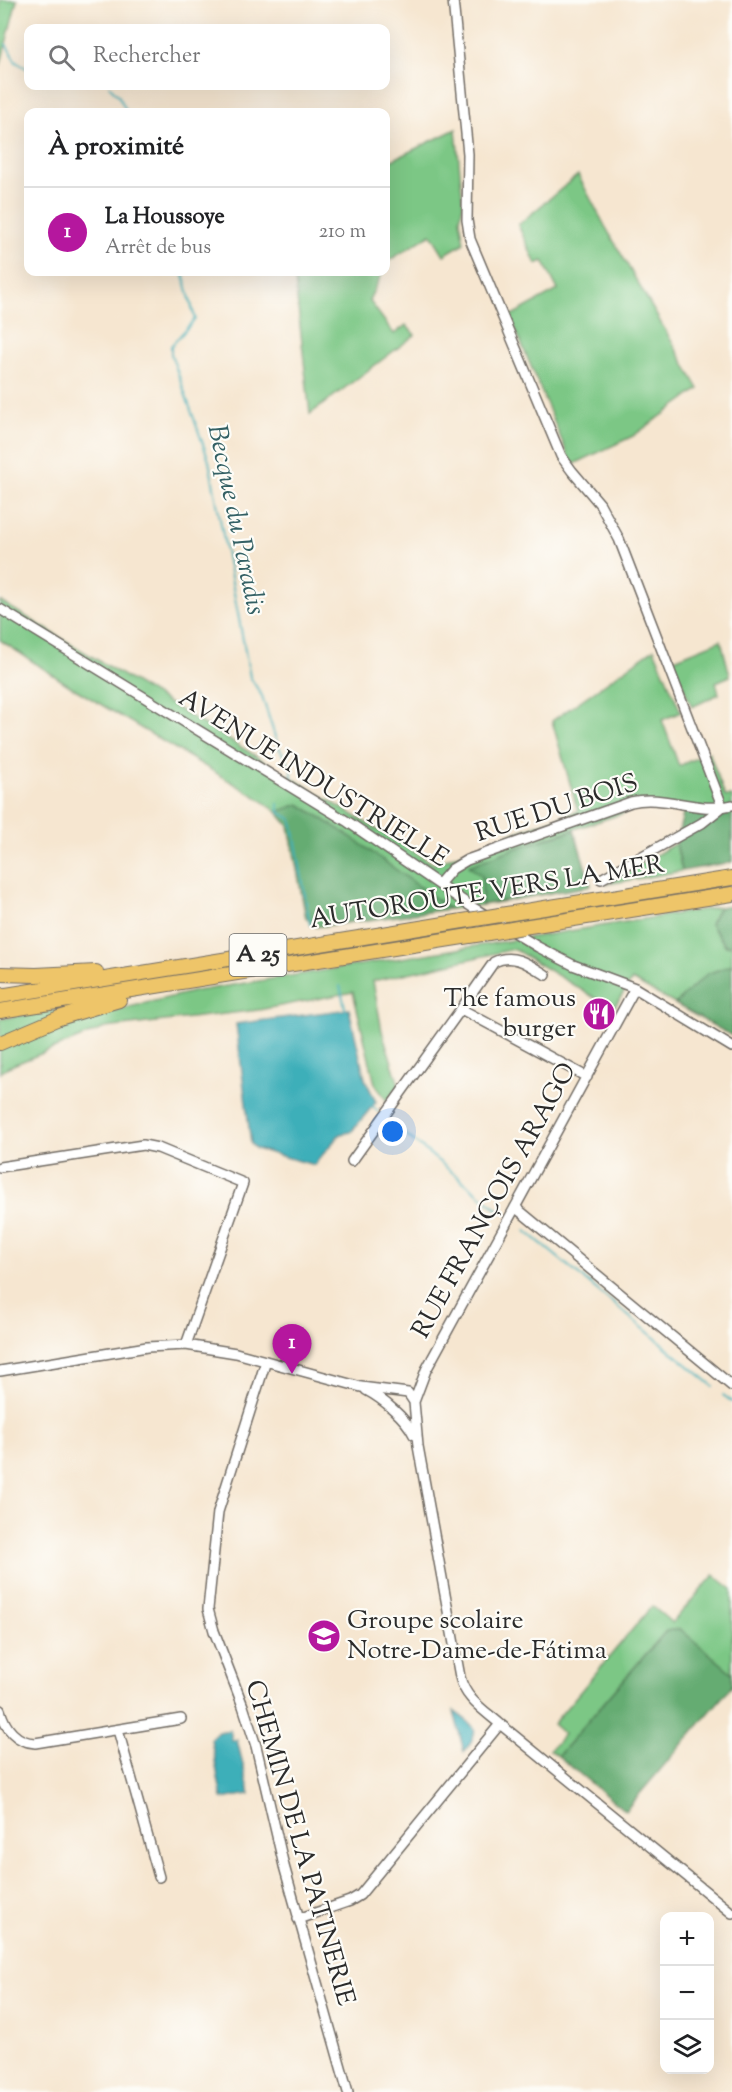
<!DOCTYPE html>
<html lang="fr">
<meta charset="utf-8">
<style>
:root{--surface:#fff;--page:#f2f2f2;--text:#202124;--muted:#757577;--line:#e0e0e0;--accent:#b5179e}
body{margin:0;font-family:"Sorts Mill Goudy",serif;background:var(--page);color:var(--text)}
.controls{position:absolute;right:18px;bottom:18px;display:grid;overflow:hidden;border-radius:12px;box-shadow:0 6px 24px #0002}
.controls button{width:54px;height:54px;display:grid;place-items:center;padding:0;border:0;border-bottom:2px solid var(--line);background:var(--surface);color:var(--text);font:30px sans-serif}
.you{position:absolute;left:393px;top:1132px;width:21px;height:21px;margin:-15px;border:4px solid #fff;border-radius:50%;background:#1a73e8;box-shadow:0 0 0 9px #1a73e833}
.badge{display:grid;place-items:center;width:39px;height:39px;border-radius:50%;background:var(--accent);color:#fff;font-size:20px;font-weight:700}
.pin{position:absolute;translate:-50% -50px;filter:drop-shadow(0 2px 3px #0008)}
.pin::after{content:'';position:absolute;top:32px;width:21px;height:18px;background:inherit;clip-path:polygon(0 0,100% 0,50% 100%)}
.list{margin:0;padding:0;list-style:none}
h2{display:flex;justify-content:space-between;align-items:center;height:78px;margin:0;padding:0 24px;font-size:26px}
h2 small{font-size:20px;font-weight:400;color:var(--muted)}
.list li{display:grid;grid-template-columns:39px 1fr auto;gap:18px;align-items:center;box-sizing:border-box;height:90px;padding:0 24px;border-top:2px solid var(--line)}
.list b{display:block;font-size:22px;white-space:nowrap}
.list p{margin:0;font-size:20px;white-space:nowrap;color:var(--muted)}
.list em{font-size:20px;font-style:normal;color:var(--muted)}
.icon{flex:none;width:33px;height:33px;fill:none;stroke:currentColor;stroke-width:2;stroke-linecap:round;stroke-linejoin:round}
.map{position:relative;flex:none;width:732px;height:2092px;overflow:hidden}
.search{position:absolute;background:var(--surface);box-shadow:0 6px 24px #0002;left:24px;top:24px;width:366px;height:66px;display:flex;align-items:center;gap:15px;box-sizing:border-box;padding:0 21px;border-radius:12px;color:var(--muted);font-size:22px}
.panel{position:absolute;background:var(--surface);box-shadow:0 6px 24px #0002;left:24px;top:108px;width:366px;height:168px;border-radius:12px}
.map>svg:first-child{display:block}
.green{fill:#7cc785;stroke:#547958;stroke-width:1.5}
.forest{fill:#65ac72;stroke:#486c4e;stroke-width:1.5}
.water{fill:#3eafb9;stroke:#346d72;stroke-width:1.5}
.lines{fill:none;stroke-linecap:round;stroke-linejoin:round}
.stream{stroke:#3eafb9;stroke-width:2}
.minor-casing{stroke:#726c65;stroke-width:12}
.highway-casing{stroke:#726c65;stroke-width:16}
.minor{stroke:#fff;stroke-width:9}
.highway{stroke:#eec569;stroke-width:14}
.highway-bridge-casing{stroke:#726c65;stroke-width:16;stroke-linecap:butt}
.highway-bridge{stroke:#eec569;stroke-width:14}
.labels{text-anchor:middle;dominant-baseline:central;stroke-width:4.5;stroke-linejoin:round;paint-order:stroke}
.shield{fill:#fdfcf7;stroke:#6a6a68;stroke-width:1.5}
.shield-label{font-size:24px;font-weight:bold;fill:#2b2b2b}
.street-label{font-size:26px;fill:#2b2b2b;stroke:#fdfcf7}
.poi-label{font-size:26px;fill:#2b2b2b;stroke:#fdfcf7;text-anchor:end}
.water-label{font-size:27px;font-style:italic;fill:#336064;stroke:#fdfcf7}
</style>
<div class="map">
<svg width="732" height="2092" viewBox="0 0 732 2092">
<rect width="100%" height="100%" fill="#fdfcf7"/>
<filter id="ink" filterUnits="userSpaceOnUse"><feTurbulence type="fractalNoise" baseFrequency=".0167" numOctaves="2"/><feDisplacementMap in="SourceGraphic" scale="12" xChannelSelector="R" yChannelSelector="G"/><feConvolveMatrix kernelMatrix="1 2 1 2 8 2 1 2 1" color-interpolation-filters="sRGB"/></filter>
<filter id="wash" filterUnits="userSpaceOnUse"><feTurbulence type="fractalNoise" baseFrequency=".008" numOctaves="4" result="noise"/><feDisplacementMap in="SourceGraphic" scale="24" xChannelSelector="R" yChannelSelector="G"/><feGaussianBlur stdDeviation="1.35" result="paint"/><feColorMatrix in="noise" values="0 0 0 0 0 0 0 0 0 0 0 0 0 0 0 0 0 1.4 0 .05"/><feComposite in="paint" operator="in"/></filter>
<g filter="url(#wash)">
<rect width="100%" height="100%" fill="#f6e6d0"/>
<path class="green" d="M0,0H17L0,67Z
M456,129L463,205L460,219L464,243L444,255L431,234L388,261L386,266V163Z
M578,175L605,226L699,389L633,436L572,465L510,316L558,290L543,261L536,264L518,225Z
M294,272H383L369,300L394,334L406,325L415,335L310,414Z
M0,601L434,864L508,835L578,811L552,721L654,649L681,712L662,720L679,766L709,752L725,796H732V812L726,814L654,806L633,810L513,849L470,867L482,876V905L450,909L351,837L299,804L277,812L260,799L70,686L0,640Z
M721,640L730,676L716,682L719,694L692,707L672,660Z
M676,843L682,871L607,884Z
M719,907L710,924L726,946L732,945V965L707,974L675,1004L632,980L613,1009L514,949L373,981L382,1031L399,1085L387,1101L375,1084L353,992L259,1010L105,1028L8,1067L0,1073V1019L60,1009L67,1022L196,991Z
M714,1575L732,1589V1673L680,1629L666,1631L558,1756L550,1750L564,1734L553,1724L652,1606L672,1623Z"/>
<path class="forest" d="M299,804L351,837L450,909L316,927L306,918L289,826L277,812Z
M684,810L726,814L732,812V862L682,871L676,843Z
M574,830L591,886L482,905V876L469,866L513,849Z
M732,905V945L726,946L710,924L719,907Z
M732,965V1036L675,1004L707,974Z
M680,1629L732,1673V1686L625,1811L558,1756L666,1631Z"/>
<path class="water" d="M349,1009L365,1079L376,1102L351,1132L340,1134L314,1165L256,1149L251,1144L236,1024Z
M454,1711C476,1728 482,1728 464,1752Z
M230,1730L232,1740H237L250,1794L222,1799L211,1739L218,1732Z"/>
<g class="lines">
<path class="stream" d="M6,44L16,62L28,69
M109,86L118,95L127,112
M183,272L195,319L171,346V354L209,461L250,677L262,696L278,746L292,769V780
M278,804L279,812L291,819L293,826L310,925
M340,986L346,1012
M372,1106L379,1112
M394,1125L501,1212
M526,1231L713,1386
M723,1395L732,1402"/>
</g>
</g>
<g filter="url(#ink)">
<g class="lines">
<g class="minor-casing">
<path id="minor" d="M453,0L468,154L467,220L470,239L561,456L572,471L600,504L619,539L721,803V808L702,823L601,879
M0,609L348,822L472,907L538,947L573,965L635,988L732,1047
M439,884L452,869L467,860L631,802C665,794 698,814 732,805
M461,1009L494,962C513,952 530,965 546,975
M352,1161L461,1009L587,1077
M0,1167L143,1145L158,1148L243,1183L186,1345
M515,1207L732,1386
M266,1361L218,1512L208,1609L214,1631L243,1706L256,1746L284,1866L348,2092
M0,1371L147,1347L186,1345L236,1353L361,1387L408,1393L414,1402L418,1446L460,1677C465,1699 484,1710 500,1724L732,1913
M366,1390C383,1399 406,1418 414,1435
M414,1402L426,1370L635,988
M0,1710C5,1728 16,1742 35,1743L181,1719
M118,1730L159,1877
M298,1919L350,1901L360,1895L500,1724"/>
</g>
<g class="highway-casing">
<path id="highway" d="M500,915L732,878
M523,927L732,894
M0,974L36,975L96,972
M0,996L463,921
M0,1011L488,933
M0,1043L59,1018L119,1000"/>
</g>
<use href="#minor" class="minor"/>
<use href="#highway" class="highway"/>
<g class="highway-bridge-casing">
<path id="highway-bridge" d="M463,921L500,915
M488,933L523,927"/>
</g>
<use href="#highway-bridge" class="highway-bridge"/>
</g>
</g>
<defs>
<g id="restaurant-disc" transform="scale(1.725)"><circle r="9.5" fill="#b5179e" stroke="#fdfcf7"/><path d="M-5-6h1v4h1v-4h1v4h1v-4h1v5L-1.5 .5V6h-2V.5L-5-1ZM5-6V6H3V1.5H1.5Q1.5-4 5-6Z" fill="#fff"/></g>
<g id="school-disc" transform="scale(1.725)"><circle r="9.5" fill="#b5179e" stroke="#fdfcf7"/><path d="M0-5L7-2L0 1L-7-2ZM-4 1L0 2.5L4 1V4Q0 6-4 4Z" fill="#fff"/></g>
</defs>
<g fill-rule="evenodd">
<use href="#restaurant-disc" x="599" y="1014"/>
<use href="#school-disc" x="324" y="1636"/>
</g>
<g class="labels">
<rect class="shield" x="229.5" y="934" width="57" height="42" rx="4.5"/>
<g class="shield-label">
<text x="258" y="955">A 25</text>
</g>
<g class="street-label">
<text transform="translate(313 779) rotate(32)">AVENUE INDUSTRIELLE</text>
<text transform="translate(557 809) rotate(-18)">RUE DU BOIS</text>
<text transform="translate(487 893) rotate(-9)">AUTOROUTE VERS LA MER</text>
<text transform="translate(495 1201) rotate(-61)">RUE FRANÇOIS ARAGO</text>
<text transform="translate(299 1843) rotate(74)">CHEMIN DE LA PATINERIE</text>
</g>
<g class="poi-label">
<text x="576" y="999">The famous<tspan x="576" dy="30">burger</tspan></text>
<text x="347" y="1621" text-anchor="start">Groupe scolaire<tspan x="347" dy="30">Notre-Dame-de-Fátima</tspan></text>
</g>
<g class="water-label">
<text transform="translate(235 520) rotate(78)">Becque du Paradis</text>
</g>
</g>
</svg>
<div class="controls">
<button>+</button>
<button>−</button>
<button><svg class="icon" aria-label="layers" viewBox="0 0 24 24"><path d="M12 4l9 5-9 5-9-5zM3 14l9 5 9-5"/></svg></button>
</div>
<div class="you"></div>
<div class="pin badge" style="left:292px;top:1374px">1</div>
<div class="search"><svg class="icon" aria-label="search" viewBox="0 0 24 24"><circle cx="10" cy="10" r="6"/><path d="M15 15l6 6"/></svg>Rechercher</div>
<section class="panel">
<h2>À proximité<small></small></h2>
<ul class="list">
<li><span class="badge">1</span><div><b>La Houssoye</b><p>Arrêt de bus</p></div><em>210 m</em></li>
</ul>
</section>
</div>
